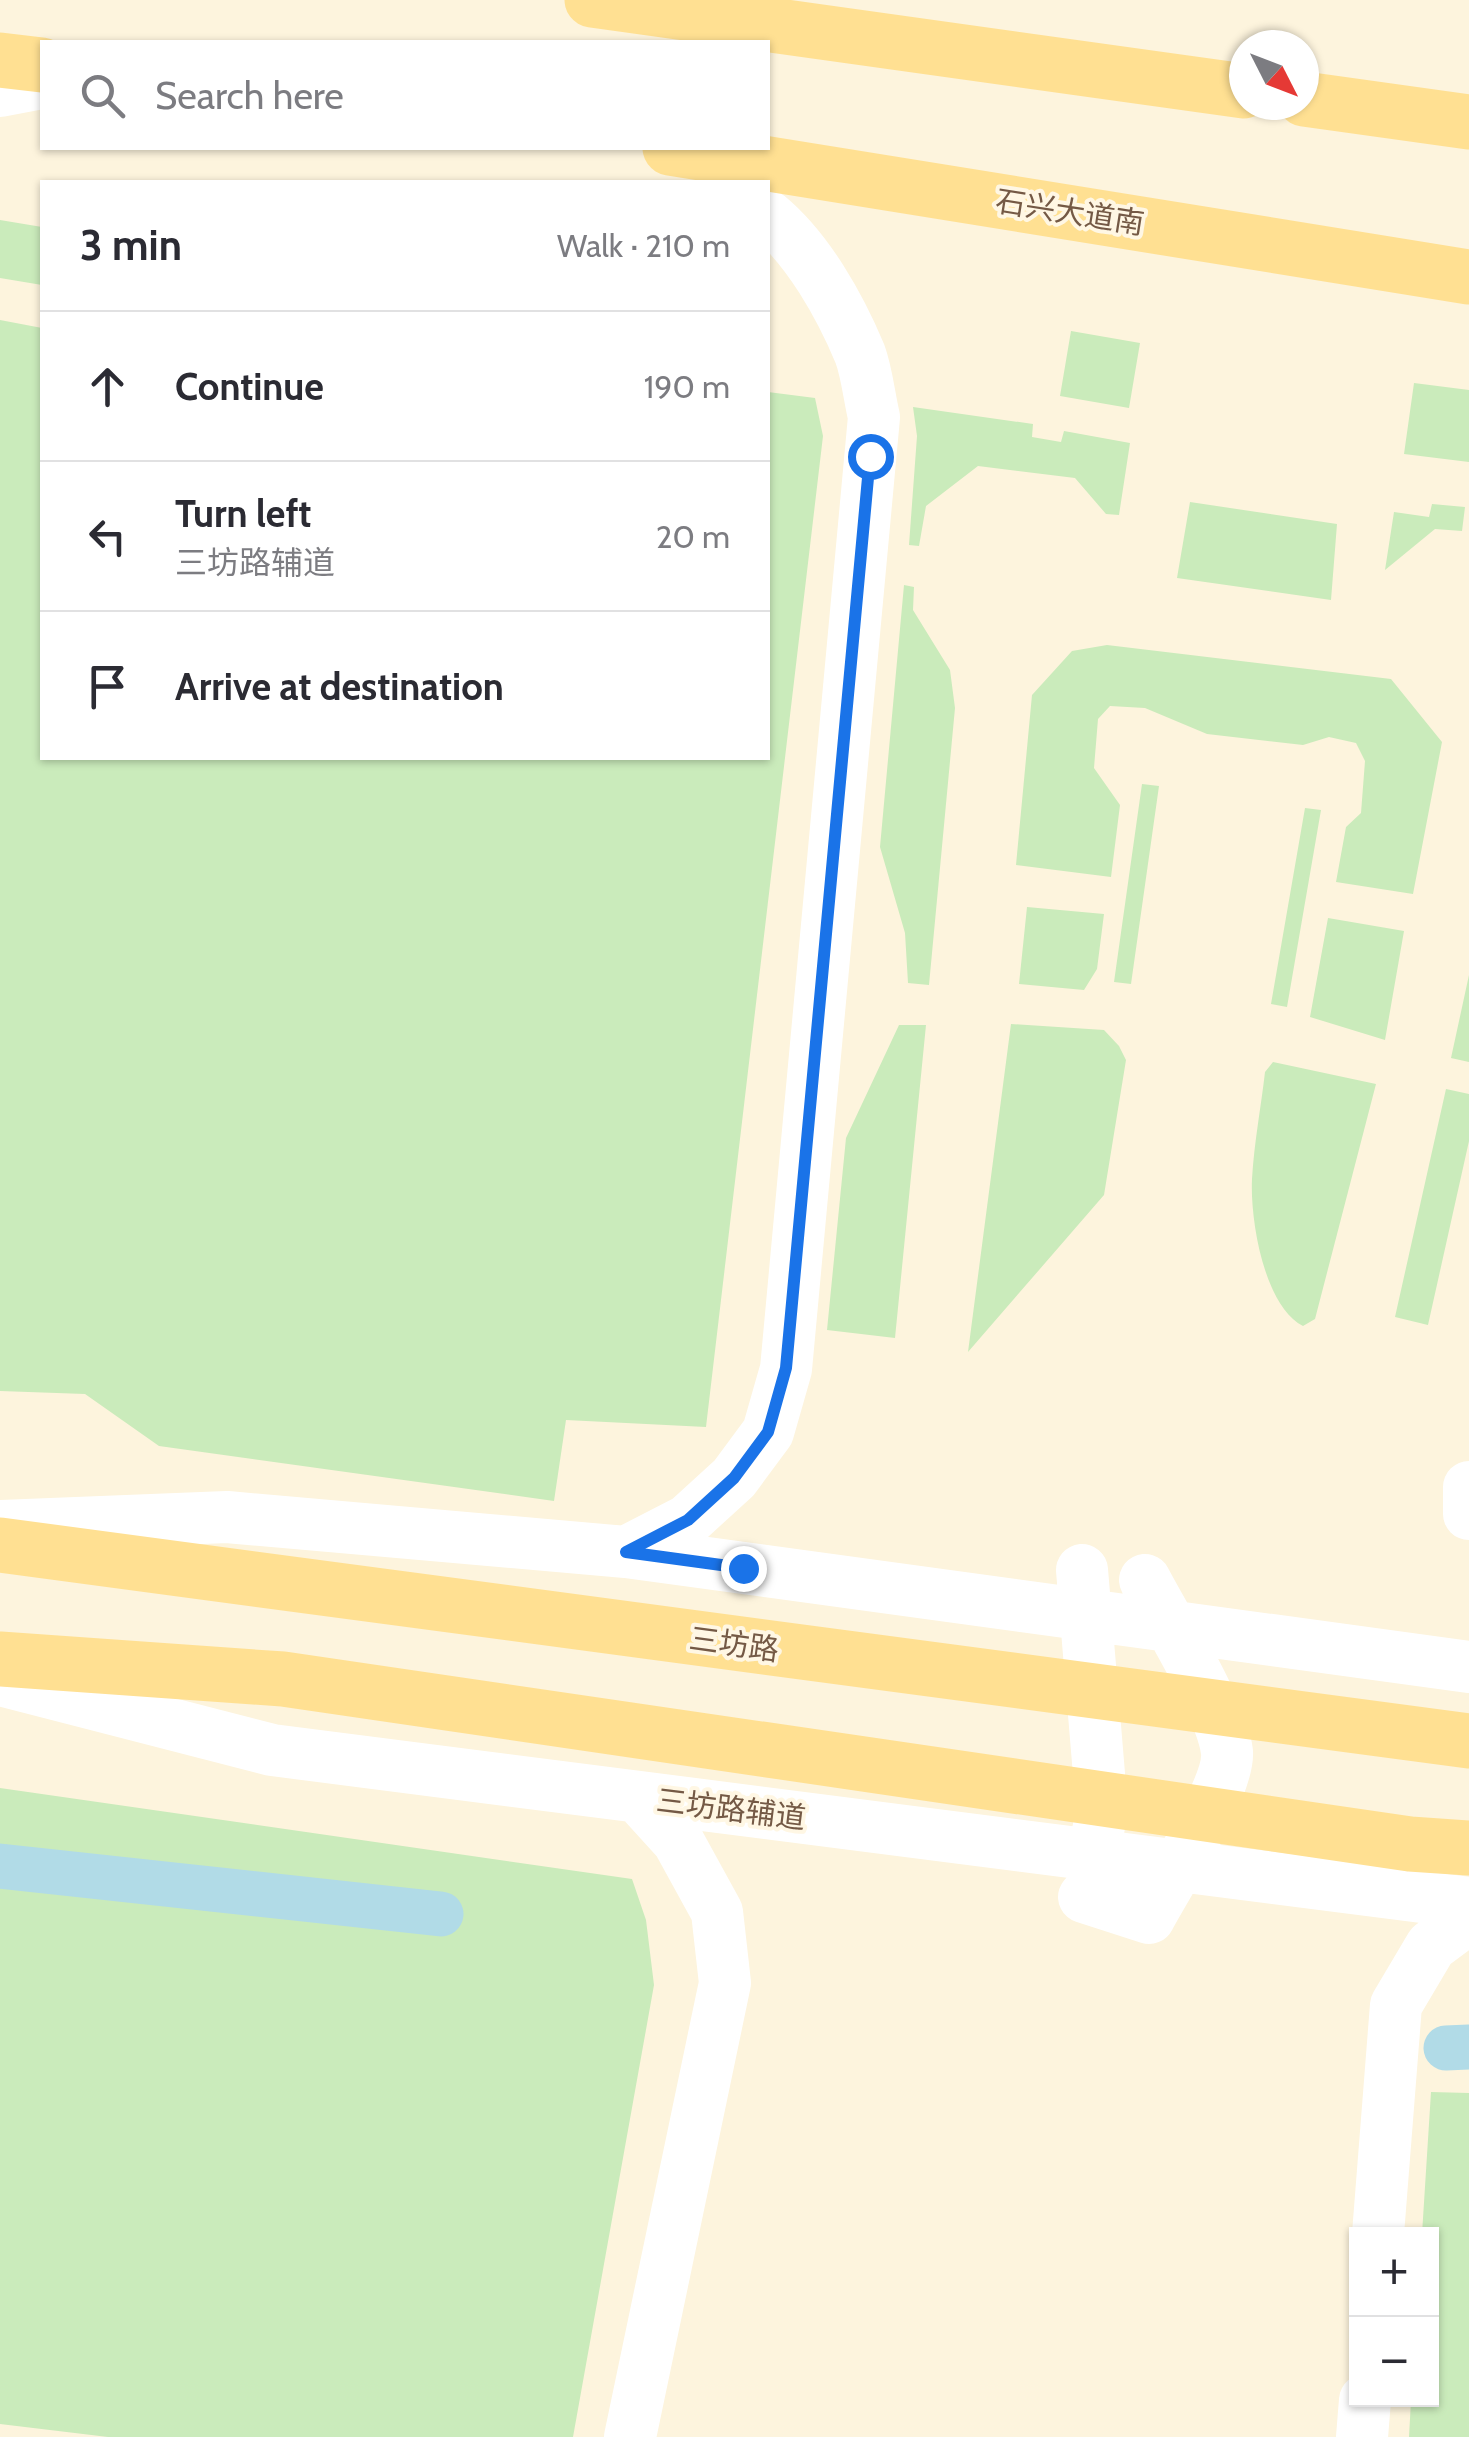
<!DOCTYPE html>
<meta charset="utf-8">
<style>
:root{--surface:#fff;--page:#f7f7f7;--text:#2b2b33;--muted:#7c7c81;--line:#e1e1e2}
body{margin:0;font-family:Cabin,"Noto Sans SC",sans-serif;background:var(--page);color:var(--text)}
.controls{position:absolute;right:30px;bottom:30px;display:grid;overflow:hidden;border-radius:0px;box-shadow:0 2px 8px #0004}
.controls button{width:90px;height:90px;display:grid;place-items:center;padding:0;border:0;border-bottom:2px solid var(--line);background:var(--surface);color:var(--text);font:50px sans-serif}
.compass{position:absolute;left:1229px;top:30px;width:90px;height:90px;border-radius:50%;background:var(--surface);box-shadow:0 2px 8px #0004;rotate:132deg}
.stop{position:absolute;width:30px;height:30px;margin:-22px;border:8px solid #1a73e8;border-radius:50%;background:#fff}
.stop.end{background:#1a73e8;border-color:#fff;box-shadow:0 2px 10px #0008}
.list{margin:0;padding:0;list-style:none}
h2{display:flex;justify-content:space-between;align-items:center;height:130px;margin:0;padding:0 40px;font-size:42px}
h2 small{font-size:32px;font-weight:400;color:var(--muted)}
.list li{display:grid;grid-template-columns:65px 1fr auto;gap:30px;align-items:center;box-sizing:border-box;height:150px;padding:0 40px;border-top:2px solid var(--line)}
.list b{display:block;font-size:38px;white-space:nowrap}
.list p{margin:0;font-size:32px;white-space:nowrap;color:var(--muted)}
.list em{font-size:32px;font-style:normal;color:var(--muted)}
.icon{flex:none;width:55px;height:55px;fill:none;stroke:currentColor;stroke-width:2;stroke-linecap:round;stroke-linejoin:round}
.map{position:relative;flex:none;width:1469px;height:2437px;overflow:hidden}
.search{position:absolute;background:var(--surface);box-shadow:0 2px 8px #0004;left:40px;top:40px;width:730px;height:110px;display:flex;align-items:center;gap:25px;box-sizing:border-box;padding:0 35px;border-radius:0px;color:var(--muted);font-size:38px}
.panel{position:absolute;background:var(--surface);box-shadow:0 2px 8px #0004;left:40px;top:180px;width:730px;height:580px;border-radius:0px}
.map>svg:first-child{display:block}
.green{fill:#caebbb}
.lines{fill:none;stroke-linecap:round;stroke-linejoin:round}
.canal{stroke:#b1dbe7;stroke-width:45}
.minor{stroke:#fff;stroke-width:52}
.major{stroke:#ffe092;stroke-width:55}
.route{stroke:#1a73e8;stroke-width:12}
.labels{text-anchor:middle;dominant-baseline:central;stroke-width:8;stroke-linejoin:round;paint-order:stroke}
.street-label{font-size:30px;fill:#745945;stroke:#fff7e4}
</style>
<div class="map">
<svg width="1469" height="2437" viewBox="0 0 1469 2437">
<rect width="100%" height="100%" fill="#fdf4dd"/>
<path class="green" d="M0,220L42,227V285L0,278Z
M0,320L42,328V758H768V392L815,398L823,436L706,1427L566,1420L554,1501L159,1446L85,1394L0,1391Z
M1071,331L1140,343L1129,408L1060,396Z
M1414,383L1469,390V462L1404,454Z
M913,407L1033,424L1032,437L1061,442L1064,431L1130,443L1119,515L1106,514L1075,478L978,466L926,506L919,546L909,545L917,436Z
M1190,502L1337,524L1331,600L1177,578Z
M1432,504L1465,507L1462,531L1435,529L1385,570L1394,512L1429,517Z
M904,585L914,587L913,610L950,670L955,708L929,985L908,983L905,933L880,847Z
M1107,645L1391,679L1442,742L1413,894L1336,882L1346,827L1361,813L1365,761L1356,743L1329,737L1303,745L1207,734L1145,708L1110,706L1098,719L1094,768L1120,805L1111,877L1016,865L1032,695L1072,651Z
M1142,784L1159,786L1131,984L1114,982Z
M1305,808L1321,810L1287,1007L1271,1004Z
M1027,907L1104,914L1097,969L1084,990L1019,984Z
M1328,918L1404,931L1385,1040L1310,1017Z
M1469,975V1062L1451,1058Z
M1011,1024L1104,1030L1119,1046L1126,1060L1104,1195L968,1352Z
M899,1025H926L895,1338L827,1330L846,1138Z
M1273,1062L1376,1084L1315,1319L1303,1326C1264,1306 1250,1220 1252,1179C1254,1143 1261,1107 1265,1072Z
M1446,1089L1469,1094V1141L1428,1325L1395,1317Z
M0,1788L632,1879L646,1920L654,1985L573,2437H108L0,2424Z
M1431,2092L1469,2093V2437H1409L1411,2400H1432V2234H1422Z"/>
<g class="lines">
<path class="canal" d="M0,1866L441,1914
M1446,2048L1469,2047"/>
<path class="minor" d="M0,91L42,83
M1469,1487V1514
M0,1526L227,1517L626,1552L1469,1667
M626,1552L688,1520L734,1478L768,1432L786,1369L874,417C869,396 867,373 860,354C840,306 808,249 768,216
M1082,1570L1102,1810L1096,1842
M0,1680L272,1750L1469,1903
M1084,1897L1149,1918C1167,1884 1230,1787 1227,1752C1222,1709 1167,1622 1145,1580
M1378,2234L1396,2005L1431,1946L1469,1918
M630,2437L725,1983L717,1912L678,1841L638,1797
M1362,2437L1365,2400"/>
<path class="major" d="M592,0L1244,91
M0,60L42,65
M1304,99L1469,122
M670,148L1469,277
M0,1545L1469,1741
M0,1659L283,1679L1410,1844L1469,1848"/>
</g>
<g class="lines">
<path class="route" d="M743,1568L626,1552L688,1520L734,1478L768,1432L786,1368L870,456"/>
</g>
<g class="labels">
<g class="street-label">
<text transform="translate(1070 212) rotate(9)">石兴大道南</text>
<text transform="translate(734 1644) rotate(8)">三坊路</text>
<text transform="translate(731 1809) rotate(7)">三坊路辅道</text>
</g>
</g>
</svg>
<div class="controls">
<button>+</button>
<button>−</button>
</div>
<svg class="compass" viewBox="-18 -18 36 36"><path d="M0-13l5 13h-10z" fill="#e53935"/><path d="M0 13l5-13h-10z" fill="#7c7c81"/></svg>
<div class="stop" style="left:870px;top:456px"></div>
<div class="stop end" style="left:743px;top:1568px"></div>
<div class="search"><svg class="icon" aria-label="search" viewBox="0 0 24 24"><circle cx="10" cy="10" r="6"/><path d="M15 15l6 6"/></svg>Search here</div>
<section class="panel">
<h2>3 min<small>Walk · 210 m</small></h2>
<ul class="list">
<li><svg class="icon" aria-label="ahead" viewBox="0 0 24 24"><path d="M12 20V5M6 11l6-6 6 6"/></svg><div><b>Continue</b></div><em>190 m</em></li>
<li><svg class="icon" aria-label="left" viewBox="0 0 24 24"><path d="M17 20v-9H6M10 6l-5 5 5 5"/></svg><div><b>Turn left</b><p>三坊路辅道</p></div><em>20 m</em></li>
<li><svg class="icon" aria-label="arrive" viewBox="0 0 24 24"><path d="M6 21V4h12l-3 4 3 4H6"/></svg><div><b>Arrive at destination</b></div></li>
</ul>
</section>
</div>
